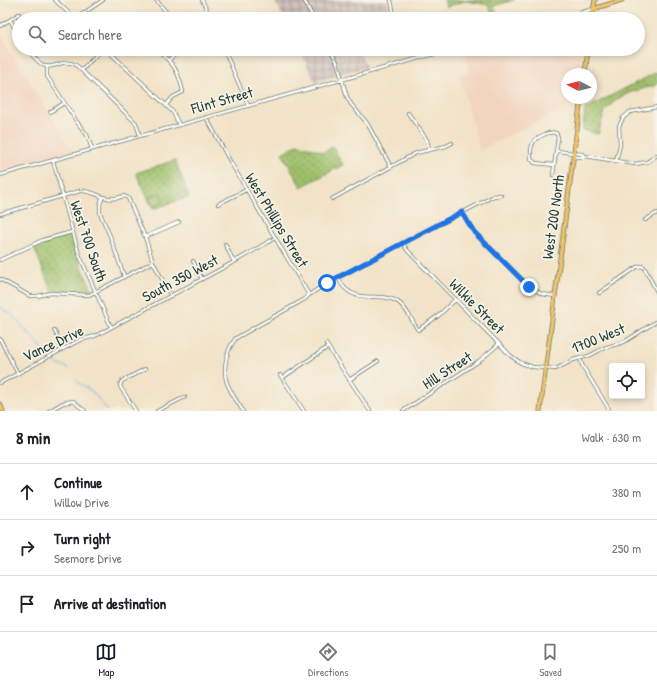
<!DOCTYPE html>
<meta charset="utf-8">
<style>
:root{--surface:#fff;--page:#f2f2f2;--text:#202124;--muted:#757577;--line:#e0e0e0;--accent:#111827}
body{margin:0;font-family:"Patrick Hand",sans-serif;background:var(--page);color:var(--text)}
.controls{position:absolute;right:12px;bottom:12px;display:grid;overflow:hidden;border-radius:4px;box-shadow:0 2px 6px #0003}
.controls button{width:36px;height:36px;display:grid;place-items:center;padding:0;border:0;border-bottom:1px solid var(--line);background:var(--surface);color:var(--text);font:20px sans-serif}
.compass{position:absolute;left:561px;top:68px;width:36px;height:36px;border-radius:50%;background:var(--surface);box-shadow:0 2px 6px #0003;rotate:277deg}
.stop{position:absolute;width:12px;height:12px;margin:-9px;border:3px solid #1a73e8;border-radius:50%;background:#fff}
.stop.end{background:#1a73e8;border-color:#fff;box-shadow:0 1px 4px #0008}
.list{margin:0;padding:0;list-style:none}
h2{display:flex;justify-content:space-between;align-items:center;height:52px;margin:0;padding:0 16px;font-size:17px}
h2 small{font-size:13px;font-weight:400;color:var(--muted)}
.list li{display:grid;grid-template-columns:26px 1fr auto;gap:12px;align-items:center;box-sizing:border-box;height:56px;padding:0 16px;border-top:1px solid var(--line)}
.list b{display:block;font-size:15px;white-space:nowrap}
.list p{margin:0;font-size:13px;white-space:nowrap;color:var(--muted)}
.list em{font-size:13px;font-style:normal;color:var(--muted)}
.icon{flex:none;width:22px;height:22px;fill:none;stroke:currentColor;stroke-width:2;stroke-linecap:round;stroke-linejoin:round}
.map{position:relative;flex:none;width:657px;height:411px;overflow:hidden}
.search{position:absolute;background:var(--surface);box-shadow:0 2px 6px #0003;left:12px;right:12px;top:12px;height:44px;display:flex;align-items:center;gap:10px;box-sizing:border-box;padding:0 14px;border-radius:22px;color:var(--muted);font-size:15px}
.sheet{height:220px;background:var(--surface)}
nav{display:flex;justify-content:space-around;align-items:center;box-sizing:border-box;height:56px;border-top:1px solid var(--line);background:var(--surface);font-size:11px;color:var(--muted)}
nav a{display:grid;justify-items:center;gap:2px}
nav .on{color:var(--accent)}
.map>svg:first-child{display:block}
.built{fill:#f3d4be}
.industrial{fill:url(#industrial-grid)}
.park{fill:url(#park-dots);stroke:#5e7e4e}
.garden{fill:#9ec069;stroke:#5e7e4e}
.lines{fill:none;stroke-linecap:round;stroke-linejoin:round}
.stream{stroke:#6db6e5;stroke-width:1}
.minor-casing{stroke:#697768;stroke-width:4}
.major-casing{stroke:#697768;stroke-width:5}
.minor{stroke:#fff;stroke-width:2.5}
.major{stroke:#f1c369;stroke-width:3.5}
.route{stroke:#1a73e8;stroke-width:5}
.labels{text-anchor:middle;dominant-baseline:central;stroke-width:3.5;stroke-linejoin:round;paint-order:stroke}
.street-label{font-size:15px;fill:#1f3d34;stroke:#f7f3e8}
</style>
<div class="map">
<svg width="657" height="411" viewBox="0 0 657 411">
<defs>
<pattern id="industrial-grid" width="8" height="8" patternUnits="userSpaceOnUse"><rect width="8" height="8" fill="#cfc0ba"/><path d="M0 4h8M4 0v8" fill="none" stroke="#a79d98"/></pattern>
<pattern id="park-dots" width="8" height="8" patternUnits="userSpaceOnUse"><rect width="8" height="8" fill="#9ec069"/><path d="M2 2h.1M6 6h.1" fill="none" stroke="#809d57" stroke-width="1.8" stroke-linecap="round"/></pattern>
</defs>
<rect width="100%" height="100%" fill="#f7f3e8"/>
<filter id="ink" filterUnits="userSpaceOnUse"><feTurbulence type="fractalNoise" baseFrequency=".025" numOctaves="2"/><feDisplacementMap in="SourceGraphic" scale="8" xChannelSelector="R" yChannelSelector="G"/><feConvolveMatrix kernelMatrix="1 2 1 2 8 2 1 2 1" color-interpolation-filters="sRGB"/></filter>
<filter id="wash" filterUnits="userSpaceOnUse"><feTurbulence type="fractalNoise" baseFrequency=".012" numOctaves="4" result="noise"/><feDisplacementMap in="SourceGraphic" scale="16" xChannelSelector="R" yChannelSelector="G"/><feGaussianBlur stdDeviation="0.9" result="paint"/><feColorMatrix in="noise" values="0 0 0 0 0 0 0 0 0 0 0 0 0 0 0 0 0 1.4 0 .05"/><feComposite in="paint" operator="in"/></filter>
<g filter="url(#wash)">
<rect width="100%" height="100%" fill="#f2e3c8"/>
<path class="built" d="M0,34L73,152L0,172Z
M469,49H558V51L581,55L579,74H567V98H576L575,103L480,150L459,75L470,72L465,50Z"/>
<path class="industrial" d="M274,0H387L390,14L373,19H284Z
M299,49H358L366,67L315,82Z"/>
<path class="park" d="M444,0H514L494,6L498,19H493L489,5L465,1L446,7Z
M657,72V85L631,92L617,99L605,111L598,134L583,130L585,109Z
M298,144L324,152L333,147L343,165L301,187L282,153Z
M175,160L188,194L189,197L153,209L136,173Z
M70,235L77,256L92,290L88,292L51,290L34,247L45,242Z"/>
<path class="garden" d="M160,193L164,202L155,206L152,205L149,197Z"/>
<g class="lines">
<path class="stream" d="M0,307L5,311L10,313L45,351
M53,359L58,365L64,366L69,369
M76,380L80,384L93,392L108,411"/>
</g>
</g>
<g filter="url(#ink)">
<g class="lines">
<g class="minor-casing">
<path id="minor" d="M55,0L75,19
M156,0L168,14L164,19
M202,0L211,19
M304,0L314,19
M75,19L103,0
M388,19L393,16V10L391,0
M559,19L593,9
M10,20L19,35
M0,26L19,14
M28,49C51,84 56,54 76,65L133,120L136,123L140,136
M106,49L173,112L179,125
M157,49C174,65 178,69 183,92L173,97L166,105
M224,49L248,105
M330,49L337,62L347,97L351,104L367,123L391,167
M169,60L181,49
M47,66V76L77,122L87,135L92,149
M82,70L102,49
M50,112L64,103
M408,113L427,140L429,149
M206,117L231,163L309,295
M557,151L582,154L585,156L635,164L647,162L657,155
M574,157H582L585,156
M53,161L79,254L111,327
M616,161L620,145L619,126L623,118L630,112L657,107
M0,175L452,49
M553,175L558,137L556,133C549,131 536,137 533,143C530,147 531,154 531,159L535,163L554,165
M102,198L100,205V213L110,236L124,276
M332,199L416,153L446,146L452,143
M218,204L246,190
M462,212L474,232L529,287L542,294L555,296
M0,214L80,191C99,190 101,204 124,196L128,198L145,237L153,262L171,296
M645,220L657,213
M145,237L179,222
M403,243L407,250L511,356L521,363L533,367L556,369L573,360L589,356L604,348L624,342L657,321
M225,244L234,262
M0,260L43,240L72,232
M193,261L202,279
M338,277C340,282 343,287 347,290C361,302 383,292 398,302C407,308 412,321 418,330L438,316L456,299
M0,279L30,296H38L50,293L89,295L153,262
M599,293L637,267L641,266L644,267L657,292
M54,330L64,348
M0,339L17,372
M326,344L370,411
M580,358L582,365L610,411
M280,375L304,411
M282,378L328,347
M349,380L378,361
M0,383L80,340L95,336L234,262L275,238
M49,411L63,403L73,401L85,411
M136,411L121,388L120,385L122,381L145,369
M157,411L185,397
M243,411C237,401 229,391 226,380C223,366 227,349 236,338L305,299L309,295L327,283L494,196L501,195
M403,411L479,361L499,344"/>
</g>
<g class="major-casing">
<path id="major" d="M593,9L622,0
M592,19L595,0
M585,74L588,49
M0,404L3,411
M540,411L581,98"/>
</g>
<use href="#minor" class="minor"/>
<use href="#major" class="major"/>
</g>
</g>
<g class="lines" filter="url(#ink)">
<path class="route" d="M327,283L462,212L474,232L529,287"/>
</g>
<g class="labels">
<g class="street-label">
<text transform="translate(222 100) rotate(-16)">Flint Street</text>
<text transform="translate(553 217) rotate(-82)">West 200 North</text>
<text transform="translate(277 220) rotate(59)">West Phillips Street</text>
<text transform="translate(89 241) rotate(71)">West 700 South</text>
<text transform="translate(180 278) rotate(-28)">South 350 West</text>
<text transform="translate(477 306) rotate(45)">Wilkie Street</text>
<text transform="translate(598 338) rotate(-22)">1700 West</text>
<text transform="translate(53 343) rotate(-25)">Vance Drive</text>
<text transform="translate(447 370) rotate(-33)">Hill Street</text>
</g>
</g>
</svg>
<div class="controls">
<button><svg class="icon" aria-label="locate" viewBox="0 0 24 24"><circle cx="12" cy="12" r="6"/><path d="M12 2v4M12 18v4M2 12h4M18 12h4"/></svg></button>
</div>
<svg class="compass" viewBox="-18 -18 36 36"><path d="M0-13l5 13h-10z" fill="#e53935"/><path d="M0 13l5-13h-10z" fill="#757577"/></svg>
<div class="stop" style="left:327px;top:283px"></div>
<div class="stop end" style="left:529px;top:287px"></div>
<div class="search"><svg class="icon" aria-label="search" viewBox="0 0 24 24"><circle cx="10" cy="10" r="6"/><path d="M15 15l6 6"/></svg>Search here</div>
</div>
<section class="sheet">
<h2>8 min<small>Walk · 630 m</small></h2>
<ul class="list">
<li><svg class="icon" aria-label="ahead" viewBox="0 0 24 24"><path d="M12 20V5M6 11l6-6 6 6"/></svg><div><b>Continue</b><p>Willow Drive</p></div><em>380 m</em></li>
<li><svg class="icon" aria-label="right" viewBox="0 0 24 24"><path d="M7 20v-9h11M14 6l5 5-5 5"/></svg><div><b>Turn right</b><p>Seemore Drive</p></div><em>250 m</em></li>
<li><svg class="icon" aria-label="arrive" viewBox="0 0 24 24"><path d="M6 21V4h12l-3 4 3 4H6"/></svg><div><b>Arrive at destination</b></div></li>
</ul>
</section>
<nav>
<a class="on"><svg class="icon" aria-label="map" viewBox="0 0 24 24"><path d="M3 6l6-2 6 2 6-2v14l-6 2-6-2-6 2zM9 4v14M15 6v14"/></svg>Map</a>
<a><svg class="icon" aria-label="directions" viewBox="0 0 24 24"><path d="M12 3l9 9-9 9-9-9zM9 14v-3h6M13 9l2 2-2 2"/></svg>Directions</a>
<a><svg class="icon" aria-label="saved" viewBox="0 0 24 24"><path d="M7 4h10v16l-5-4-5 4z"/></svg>Saved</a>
</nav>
